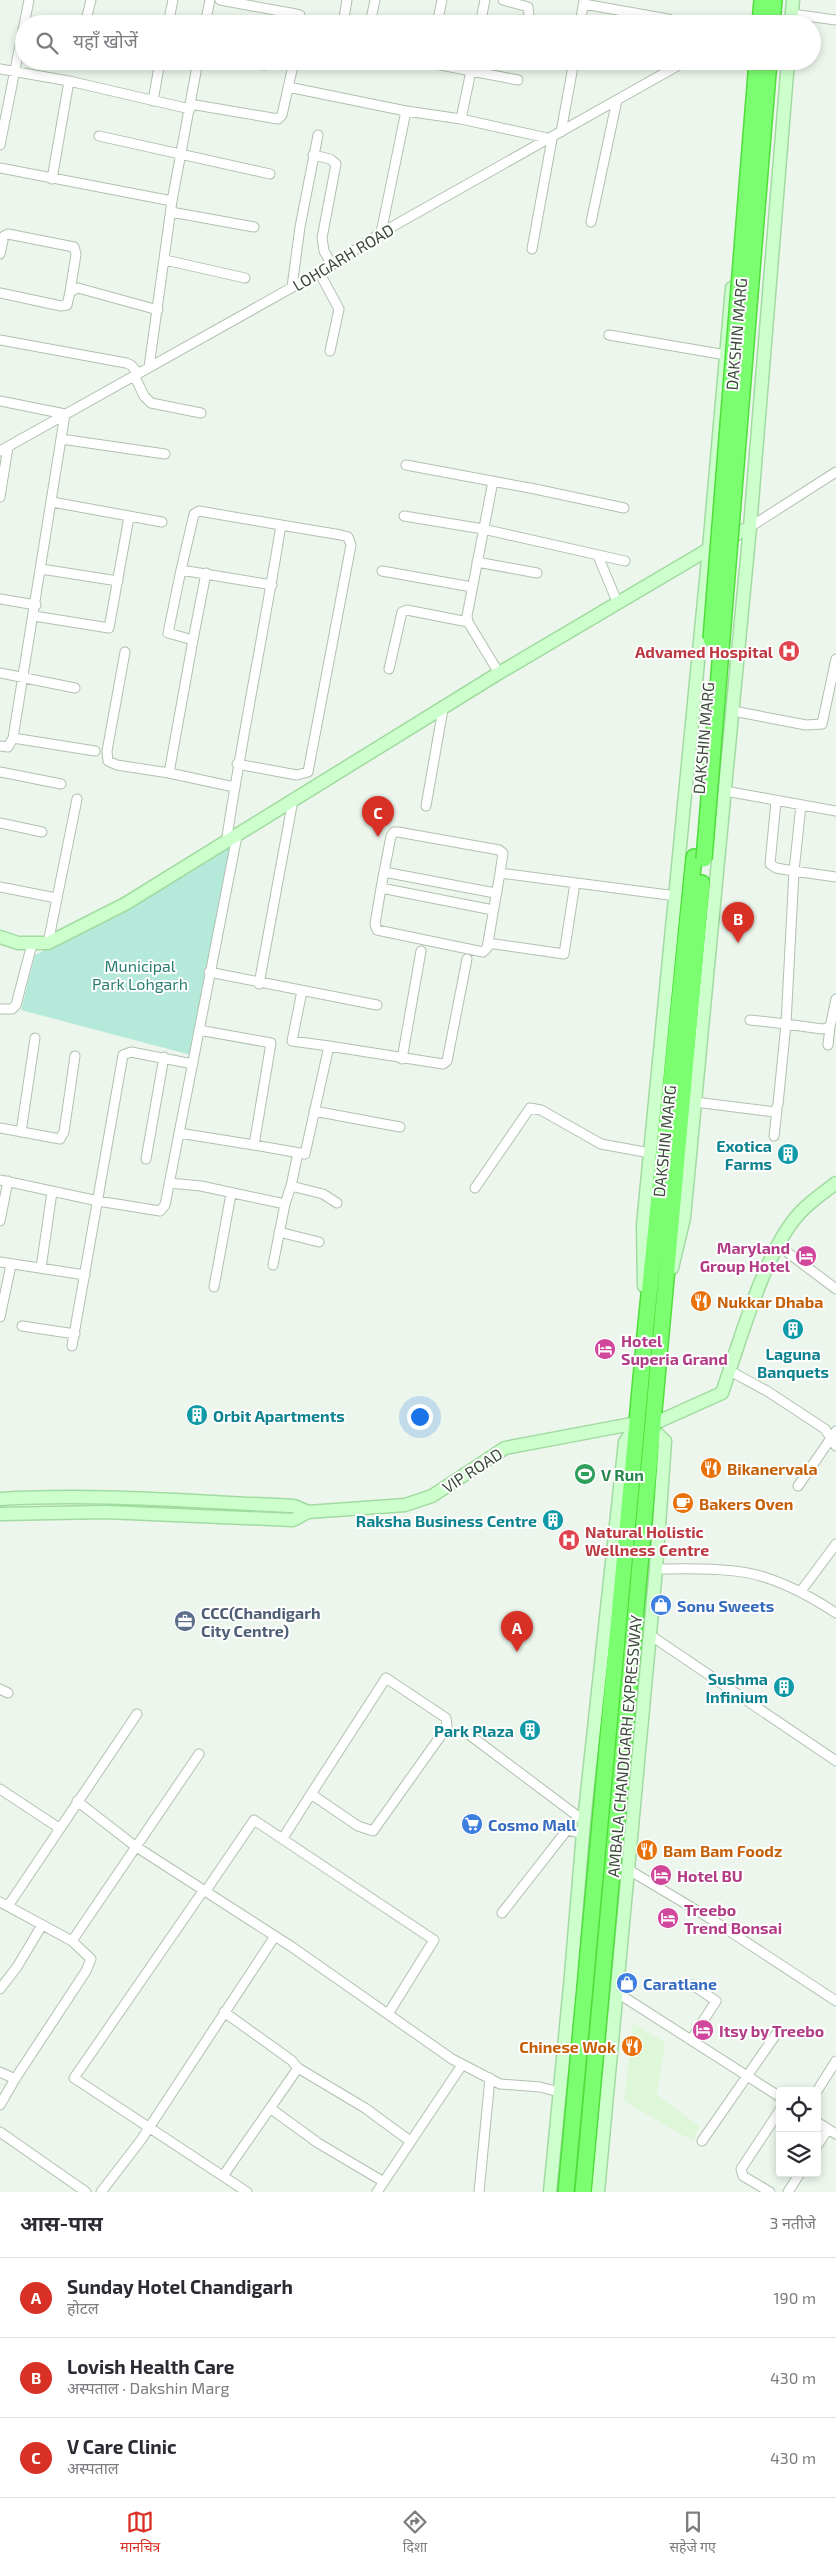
<!DOCTYPE html>
<html lang="hi">
<meta charset="utf-8">
<style>
:root{--surface:#fff;--page:#f2f2f3;--text:#2b2b33;--muted:#7c7c81;--line:#e1e1e2;--accent:#d93025}
body{margin:0;font-family:"Exo 2","Noto Sans Devanagari",sans-serif;background:var(--page);color:var(--text)}
.controls{position:absolute;right:15px;bottom:15px;display:grid;overflow:hidden;border-radius:5px;box-shadow:0 2px 8px #0003}
.controls button{width:45px;height:45px;display:grid;place-items:center;padding:0;border:0;border-bottom:1px solid var(--line);background:var(--surface);color:var(--text);font:25px sans-serif}
.you{position:absolute;left:419px;top:1416px;width:18px;height:18px;margin:-12px;border:4px solid #fff;border-radius:50%;background:#1a73e8;box-shadow:0 0 0 8px #1a73e833}
.badge{display:grid;place-items:center;width:32px;height:32px;border-radius:50%;background:var(--accent);color:#fff;font-size:16px;font-weight:700}
.pin{position:absolute;translate:-50% -41px;filter:drop-shadow(0 1px 2px #0008)}
.pin::after{content:'';position:absolute;top:26px;width:18px;height:15px;background:inherit;clip-path:polygon(0 0,100% 0,50% 100%)}
.list{margin:0;padding:0;list-style:none}
h2{display:flex;justify-content:space-between;align-items:center;height:65px;margin:0;padding:0 20px;font-size:21px}
h2 small{font-size:16px;font-weight:400;color:var(--muted)}
.list li{display:grid;grid-template-columns:32px 1fr auto;gap:15px;align-items:center;box-sizing:border-box;height:80px;padding:0 20px;border-top:1px solid var(--line)}
.list b{display:block;font-size:19px;white-space:nowrap}
.list p{margin:0;font-size:16px;white-space:nowrap;color:var(--muted)}
.list em{font-size:16px;font-style:normal;color:var(--muted)}
.icon{flex:none;width:28px;height:28px;fill:none;stroke:currentColor;stroke-width:2;stroke-linecap:round;stroke-linejoin:round}
.map{position:relative;flex:none;width:836px;height:2192px;overflow:hidden}
.search{position:absolute;background:var(--surface);box-shadow:0 2px 8px #0003;left:15px;right:15px;top:15px;height:55px;display:flex;align-items:center;gap:12px;box-sizing:border-box;padding:0 18px;border-radius:28px;color:var(--muted);font-size:19px}
.sheet{height:305px;background:var(--surface)}
nav{display:flex;justify-content:space-around;align-items:center;box-sizing:border-box;height:70px;border-top:1px solid var(--line);background:var(--surface);font-size:14px;color:var(--muted)}
nav a{display:grid;justify-items:center;gap:2px}
nav .on{color:var(--accent)}
.map>svg:first-child{display:block}
.commercial{fill:#ddf7d8}
.green{fill:#b5e9da}
.lines{fill:none;stroke-linecap:round;stroke-linejoin:round}
.street-casing{stroke:#b0c2ae;stroke-width:11}
.secondary-casing{stroke:#a1dba0;stroke-width:15}
.highway-casing{stroke:#50de3d;stroke-width:18}
.street{stroke:#fff;stroke-width:9}
.secondary{stroke:#cdffcd;stroke-width:12}
.highway{stroke:#7bfe6f;stroke-width:15}
.highway-bridge-casing{stroke:#50de3d;stroke-width:18;stroke-linecap:butt}
.highway-bridge{stroke:#7bfe6f;stroke-width:15}
.labels{text-anchor:middle;dominant-baseline:central;stroke-width:4;stroke-linejoin:round;paint-order:stroke}
.street-label{font-size:16px;fill:#3b4a39;stroke:#fff}
.health-label{font-size:16px;font-weight:bold;fill:#be3a42;stroke:#fff;text-anchor:end}
.park-label{font-size:16px;fill:#2b7e73;stroke:#fff}
.culture-label{font-size:16px;font-weight:bold;fill:#0d838f;stroke:#fff;text-anchor:end}
.hotel-label{font-size:16px;font-weight:bold;fill:#b23c85;stroke:#fff;text-anchor:start}
.food-label{font-size:16px;font-weight:bold;fill:#c56008;stroke:#fff;text-anchor:start}
.leisure-label{font-size:16px;font-weight:bold;fill:#27864d;stroke:#fff;text-anchor:start}
.shop-label{font-size:16px;font-weight:bold;fill:#366cbe;stroke:#fff;text-anchor:start}
.service-label{font-size:16px;font-weight:bold;fill:#4e5e75;stroke:#fff;text-anchor:start}
</style>
<div class="map">
<svg width="836" height="2192" viewBox="0 0 836 2192">
<rect width="100%" height="100%" fill="#ecf6ec"/>
<path class="commercial" d="M633,2024L665,2042L657,2095L699,2126L693,2141L624,2101Z"/>
<path class="green" d="M230,846L191,1055L21,1010L35,955L142,900Z"/>
<g class="lines">
<g class="street-casing">
<path id="street" d="M220,0L296,14L300,15L301,24
M503,0L528,7L530,24
M584,4L668,19L683,24
M792,14L836,20
M85,24L91,0
M168,24L173,0
M205,24L210,0
M343,24L347,0
M370,24L375,0
M437,24L442,0
M480,24L485,0
M580,24L584,0
M240,61L265,65
M421,61L471,71L461,119
M473,61L471,71L518,80
M0,69L69,81L190,109
M288,87L406,111L461,119L552,139L532,249
M153,101L160,61
M190,104L278,119L282,115L294,61
M561,132L574,61
M99,136L270,174
M0,145L29,0
M313,155L330,159L336,164L322,238L324,251L332,265
M0,168L172,201L149,367
M52,179L69,81
M172,201L198,61
M171,212L254,227
M591,222L617,100
M381,233L406,111
M0,254L4,236L8,234L74,247L76,254L70,292
M165,260L245,278
M319,272L339,309L330,351
M292,287L300,227L318,135
M0,293L61,306L67,305L70,292L78,288L158,310
M609,335L726,355
M0,340L126,363L131,365L138,373
M134,375L144,396L151,403L201,413
M0,401L65,414L13,738L8,747L0,746
M61,439L165,454
M0,451L332,265L381,233L686,61
M406,465L535,489L624,508
M493,481L467,616L468,622L499,673
M0,497L8,447
M52,502L162,522
M404,516L483,529L625,561
M750,527L836,472
M598,556L618,604
M477,562L537,573
M41,569L118,581
M382,571L472,587
M0,599L36,605
M34,616L109,628L129,517
M193,640L206,573
M125,652L107,751L108,761L117,765L169,773L234,787
M389,669L402,612L407,610L468,622
M0,673L75,688
M733,711L806,725L822,724L836,659
M13,738L95,751
M237,764L297,775L308,772L351,545L348,537L341,535L281,525
M0,772L61,784
M169,773L193,640L168,633L181,570
M725,791L836,811
M776,801L770,864L776,868L794,871L801,805
M426,806L443,709
M0,823L42,832
M226,843C242,737 264,631 281,525L199,511L194,514L181,570L272,585
M384,872L381,888L493,910
M0,887L56,898
M381,888L375,924L377,930L483,952L487,948L500,873L676,896
M495,893L384,872L391,836L394,832H398L499,850L503,853L500,873
M48,943L77,799
M488,943L564,954L575,883
M209,972L377,1005
M259,984L293,800
M302,991L292,1041L329,1046
M0,1009H12L16,1005L32,944
M750,1020L786,1024L794,871L836,877
M199,1030L271,1043L254,1145L305,1154L329,1046L443,1064L447,1061L467,959
M828,1045L830,1027
M402,1059L421,951
M695,1102L775,1112L778,1104L786,1024L822,1029L830,1027L836,999
M314,1111L400,1127
M0,1128L60,1139L64,1132L75,1056
M21,1132L35,1038
M179,1133L254,1145
M774,1136L777,1110
M146,1159L164,1057
M0,1180L98,1201L160,1211L165,1205L237,836
M169,1183L201,1186L285,1204L273,1265
M291,1186L298,1153
M475,1188L530,1108L541,1110L601,1144L650,1153
M285,1204L291,1186L323,1194L337,1203
M0,1221L8,1181
M279,1232L319,1242
M779,1246L836,1289
M0,1262L85,1275
M41,1268L52,1192
M214,1287L231,1194
M0,1317L11,1265
M22,1326L75,1334
M72,1346L123,1055L131,1052L193,1064
M730,1371L767,1391L825,1429L836,1446
M798,1486L836,1431
M656,1569C688,1569 734,1567 764,1577C790,1585 813,1598 836,1613
M801,1591L836,1544
M650,1635L836,1761
M0,1689L8,1693
M467,1733L584,1821
M0,1789L59,1828
M77,1801L135,1846L292,1947L452,2059L500,2084L540,2087L559,2092
M283,1838L311,1794L358,1826L373,1831L447,1727L446,1718L386,1678L311,1794
M629,1870L711,1919L836,2001
M203,1891L74,2078L247,2192
M205,1892L254,1820L434,1940L388,2014
M0,1902L72,1941L199,1754
M8,1906L137,1714
M502,1913L567,1830L583,1834
M0,1989L17,1967L42,1925
M616,1992L780,2097
M224,2012L291,2060L298,2068L365,2108L410,2141
M691,2040L716,2001L693,1985
M0,2072L15,2079L86,1971L91,1959L72,1941
M817,2091L836,2061
M0,2105L15,2079
M270,2108L318,2143L384,2182
M817,2122L836,2134
M0,2132L86,2192
M702,2141L779,2030
M817,2146L828,2129
M223,2176L298,2068
M101,2192L141,2140L275,1936
M377,2192L462,2065
M479,2192L490,2078
M770,2192L743,2176L741,2169L780,2110
M788,2192L800,2173"/>
</g>
<g class="secondary-casing">
<path id="secondary" d="M791,24L793,0
M0,937L18,943H48L125,904L499,673L709,549L750,527
M672,1268L684,1218L695,1102L750,527L788,61
M644,1286L643,1225L709,549L732,288
M653,1424L722,1393C739,1344 764,1253 798,1215C808,1203 823,1193 836,1183
M0,1499C98,1493 196,1502 294,1506L308,1512
M0,1514L105,1512L293,1520L308,1512L405,1505L432,1496L505,1448L637,1423
M550,2192L570,1986L584,1821L625,1442L637,1423
M598,2192L656,1569L665,1441L653,1430"/>
</g>
<g class="highway-casing">
<path id="highway" d="M760,24L762,0
M772,24L774,0
M566,2192L646,1324L694,857
M583,2192L702,883"/>
</g>
<use href="#street" class="street"/>
<use href="#secondary" class="secondary"/>
<use href="#highway" class="highway"/>
<g class="highway-bridge-casing">
<path id="highway-bridge" d="M711,639L757,61
M704,859L769,61"/>
</g>
<use href="#highway-bridge" class="highway-bridge"/>
</g>
<defs>
<g id="hospital-disc" transform="scale(1.125)"><circle r="9.5" fill="#e0444e" stroke="#fff"/><path d="M-5-5h3v3.5h4V-5h3V5h-3V1.5h-4V5h-3Z" fill="#fff"/></g>
<g id="building-disc" transform="scale(1.125)"><circle r="9.5" fill="#0f9aa8" stroke="#fff"/><path d="M-4-6H4V6H1V3H-1V6H-4ZM-2.5-4.3h1.7v1.8h-1.7ZM.8-4.3h1.7v1.8H.8ZM-2.5-1h1.7V.8h-1.7ZM.8-1h1.7V.8H.8Z" fill="#fff"/></g>
<g id="hotel-disc" transform="scale(1.125)"><circle r="9.5" fill="#d1479c" stroke="#fff"/><path d="M-6-4.5h1.5V1H6V5H4.5V3h-9V5H-6ZM-4 0a1.8 1.8 0 1 1 3.6 0ZM.5 0V-2.5h3Q6-2.5 6 0Z" fill="#fff"/></g>
<g id="restaurant-disc" transform="scale(1.125)"><circle r="9.5" fill="#e8710a" stroke="#fff"/><path d="M-5-6h1v4h1v-4h1v4h1v-4h1v5L-1.5 .5V6h-2V.5L-5-1ZM5-6V6H3V1.5H1.5Q1.5-4 5-6Z" fill="#fff"/></g>
<g id="stadium-disc" transform="scale(1.125)"><circle r="9.5" fill="#2e9e5b" stroke="#fff"/><path d="M0-5a6.5 5 0 1 0 0 10a6.5 5 0 1 0 0-10ZM-3.5-1.8h7v3.6h-7Z" fill="#fff"/></g>
<g id="cafe-disc" transform="scale(1.125)"><circle r="9.5" fill="#e8710a" stroke="#fff"/><path d="M-5.5-4.5H6V0H3Q3 3.5 0 3.5H-2.5Q-5.5 3.5-5.5 0ZM3-3.2v2h1.7v-2ZM-6 4.5H4V6H-6Z" fill="#fff"/></g>
<g id="shop-disc" transform="scale(1.125)"><circle r="9.5" fill="#3f7fe0" stroke="#fff"/><path d="M-5-2.5h2.3a2.7 3.5 0 0 1 5.4 0H5L5.5 6h-11ZM-1.5-2.5h3a1.5 2.3 0 0 0-3 0Z" fill="#fff"/></g>
<g id="office-disc" transform="scale(1.125)"><circle r="9.5" fill="#5c6f8a" stroke="#fff"/><path d="M-6-3h4V-5.5h4V-3h4V5H-6ZM-1-4.5V-3h2v-1.5ZM-6 0V1H6V0Z" fill="#fff"/></g>
<g id="supermarket-disc" transform="scale(1.125)"><circle r="9.5" fill="#3f7fe0" stroke="#fff"/><path d="M-6-5.5h2.5l.6 2H6L4.5 2H-2.5L-4.4-4H-6ZM-1.5 3.2a1.3 1.3 0 1 0 .1 0ZM3 3.2a1.3 1.3 0 1 0 .1 0Z" fill="#fff"/></g>
</defs>
<g fill-rule="evenodd">
<use href="#hospital-disc" x="789" y="651"/>
<use href="#building-disc" x="788" y="1154"/>
<use href="#hotel-disc" x="806" y="1256"/>
<use href="#restaurant-disc" x="701" y="1301"/>
<use href="#building-disc" x="793" y="1329"/>
<use href="#hotel-disc" x="605" y="1349"/>
<use href="#building-disc" x="197" y="1415"/>
<use href="#restaurant-disc" x="711" y="1468"/>
<use href="#stadium-disc" x="585" y="1474"/>
<use href="#cafe-disc" x="683" y="1503"/>
<use href="#building-disc" x="553" y="1520"/>
<use href="#hospital-disc" x="569" y="1540"/>
<use href="#shop-disc" x="661" y="1605"/>
<use href="#office-disc" x="185" y="1621"/>
<use href="#building-disc" x="784" y="1687"/>
<use href="#building-disc" x="530" y="1730"/>
<use href="#supermarket-disc" x="472" y="1824"/>
<use href="#restaurant-disc" x="647" y="1850"/>
<use href="#hotel-disc" x="661" y="1875"/>
<use href="#hotel-disc" x="668" y="1918"/>
<use href="#shop-disc" x="627" y="1983"/>
<use href="#hotel-disc" x="703" y="2030"/>
<use href="#restaurant-disc" x="632" y="2046"/>
</g>
<g class="labels">
<g class="street-label">
<text transform="translate(343 257) rotate(-31)">LOHGARH ROAD</text>
<text transform="translate(736 334) rotate(-85)">DAKSHIN MARG</text>
<text transform="translate(703 738) rotate(-85)">DAKSHIN MARG</text>
<text transform="translate(664 1141) rotate(-84)">DAKSHIN MARG</text>
<text transform="translate(472 1470) rotate(-33)">VIP ROAD</text>
<text transform="translate(624 1746) rotate(-85)">AMBALA CHANDIGARH EXPRESSWAY</text>
</g>
<g class="health-label">
<text x="773" y="651">Advamed Hospital</text>
<text x="585" y="1531" text-anchor="start">Natural Holistic<tspan x="585" dy="18">Wellness Centre</tspan></text>
</g>
<g class="park-label">
<text x="140" y="965">Municipal<tspan x="140" dy="18">Park Lohgarh</tspan></text>
</g>
<g class="culture-label">
<text x="772" y="1145">Exotica<tspan x="772" dy="18">Farms</tspan></text>
<text x="793" y="1353" text-anchor="middle">Laguna<tspan x="793" dy="18">Banquets</tspan></text>
<text x="213" y="1415" text-anchor="start">Orbit Apartments</text>
<text x="537" y="1520">Raksha Business Centre</text>
<text x="768" y="1678">Sushma<tspan x="768" dy="18">Infinium</tspan></text>
<text x="514" y="1730">Park Plaza</text>
</g>
<g class="hotel-label">
<text x="790" y="1247" text-anchor="end">Maryland<tspan x="790" dy="18">Group Hotel</tspan></text>
<text x="621" y="1340">Hotel<tspan x="621" dy="18">Superia Grand</tspan></text>
<text x="677" y="1875">Hotel BU</text>
<text x="684" y="1909">Treebo<tspan x="684" dy="18">Trend Bonsai</tspan></text>
<text x="719" y="2030">Itsy by Treebo</text>
</g>
<g class="food-label">
<text x="717" y="1301">Nukkar Dhaba</text>
<text x="727" y="1468">Bikanervala</text>
<text x="699" y="1503">Bakers Oven</text>
<text x="663" y="1850">Bam Bam Foodz</text>
<text x="616" y="2046" text-anchor="end">Chinese Wok</text>
</g>
<g class="leisure-label">
<text x="601" y="1474">V Run</text>
</g>
<g class="shop-label">
<text x="677" y="1605">Sonu Sweets</text>
<text x="488" y="1824">Cosmo Mall</text>
<text x="643" y="1983">Caratlane</text>
</g>
<g class="service-label">
<text x="201" y="1612">CCC(Chandigarh<tspan x="201" dy="18">City Centre)</tspan></text>
</g>
</g>
</svg>
<div class="controls">
<button><svg class="icon" aria-label="locate" viewBox="0 0 24 24"><circle cx="12" cy="12" r="6"/><path d="M12 2v4M12 18v4M2 12h4M18 12h4"/></svg></button>
<button><svg class="icon" aria-label="layers" viewBox="0 0 24 24"><path d="M12 4l9 5-9 5-9-5zM3 14l9 5 9-5"/></svg></button>
</div>
<div class="you"></div>
<div class="pin badge" style="left:517px;top:1652px">A</div>
<div class="pin badge" style="left:738px;top:943px">B</div>
<div class="pin badge" style="left:378px;top:837px">C</div>
<div class="search"><svg class="icon" aria-label="search" viewBox="0 0 24 24"><circle cx="10" cy="10" r="6"/><path d="M15 15l6 6"/></svg>यहाँ खोजें</div>
</div>
<section class="sheet">
<h2>आस-पास<small>3 नतीजे</small></h2>
<ul class="list">
<li><span class="badge">A</span><div><b>Sunday Hotel Chandigarh</b><p>होटल</p></div><em>190 m</em></li>
<li><span class="badge">B</span><div><b>Lovish Health Care</b><p>अस्पताल · Dakshin Marg</p></div><em>430 m</em></li>
<li><span class="badge">C</span><div><b>V Care Clinic</b><p>अस्पताल</p></div><em>430 m</em></li>
</ul>
</section>
<nav>
<a class="on"><svg class="icon" aria-label="map" viewBox="0 0 24 24"><path d="M3 6l6-2 6 2 6-2v14l-6 2-6-2-6 2zM9 4v14M15 6v14"/></svg>मानचित्र</a>
<a><svg class="icon" aria-label="directions" viewBox="0 0 24 24"><path d="M12 3l9 9-9 9-9-9zM9 14v-3h6M13 9l2 2-2 2"/></svg>दिशा</a>
<a><svg class="icon" aria-label="saved" viewBox="0 0 24 24"><path d="M7 4h10v16l-5-4-5 4z"/></svg>सहेजे गए</a>
</nav>
